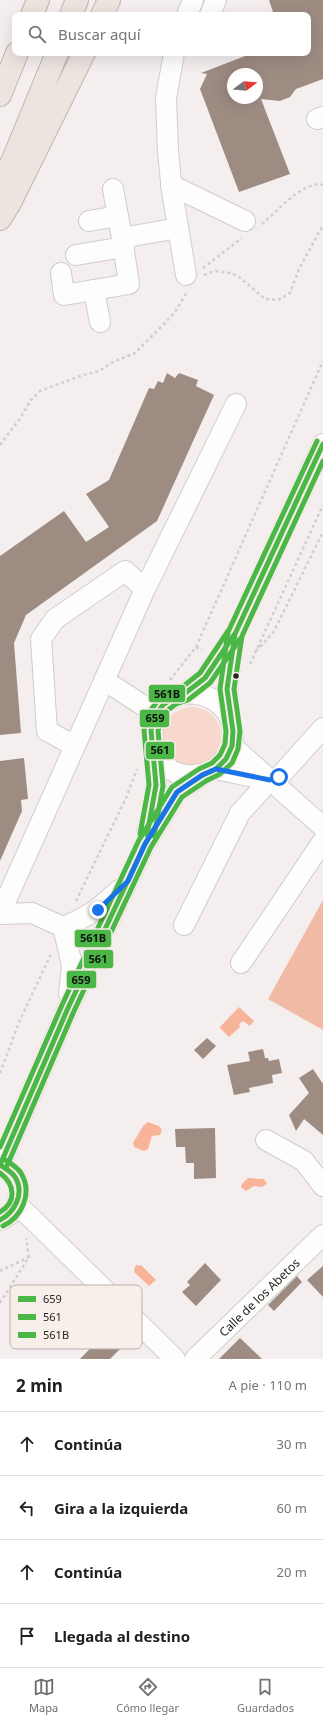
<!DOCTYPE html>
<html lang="es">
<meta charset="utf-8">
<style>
:root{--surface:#fff;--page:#f6f6f6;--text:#202124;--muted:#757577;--line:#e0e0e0;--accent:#6e6a69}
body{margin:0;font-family:"Noto Sans",sans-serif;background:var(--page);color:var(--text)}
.compass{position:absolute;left:227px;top:68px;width:36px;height:36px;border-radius:50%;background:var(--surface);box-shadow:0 4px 16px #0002;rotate:74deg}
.stop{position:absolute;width:12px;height:12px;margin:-9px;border:3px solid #1a73e8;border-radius:50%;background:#fff}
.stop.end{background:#1a73e8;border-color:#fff;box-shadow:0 1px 4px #0008}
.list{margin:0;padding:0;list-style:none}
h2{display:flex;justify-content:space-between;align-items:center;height:52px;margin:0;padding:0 16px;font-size:17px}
h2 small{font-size:13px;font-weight:400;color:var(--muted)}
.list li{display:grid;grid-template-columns:26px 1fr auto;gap:12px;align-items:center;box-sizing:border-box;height:64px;padding:0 16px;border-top:1px solid var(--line)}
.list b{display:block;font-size:15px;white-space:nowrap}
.list em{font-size:13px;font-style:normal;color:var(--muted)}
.icon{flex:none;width:22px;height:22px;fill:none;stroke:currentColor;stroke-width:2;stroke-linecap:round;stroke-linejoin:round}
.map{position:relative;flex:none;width:323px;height:1359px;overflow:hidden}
.search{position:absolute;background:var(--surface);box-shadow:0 4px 16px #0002;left:12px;right:12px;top:12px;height:44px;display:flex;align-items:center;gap:10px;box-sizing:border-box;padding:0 14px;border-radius:8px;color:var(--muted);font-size:15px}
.sheet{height:308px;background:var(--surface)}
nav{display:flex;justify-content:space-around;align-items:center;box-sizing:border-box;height:56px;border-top:1px solid var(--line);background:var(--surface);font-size:11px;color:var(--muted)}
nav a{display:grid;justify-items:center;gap:2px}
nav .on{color:var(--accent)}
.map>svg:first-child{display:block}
.green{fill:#f8d8cc}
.forest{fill:#f1baa5}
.water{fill:#f8b499}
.building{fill:#9e8c83;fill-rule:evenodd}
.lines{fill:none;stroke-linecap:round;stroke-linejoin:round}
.minor-casing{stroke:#d1cdcc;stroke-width:22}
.highway-casing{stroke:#bfb4b0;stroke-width:24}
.path{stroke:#d1cfce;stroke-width:2.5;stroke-dasharray:3 3;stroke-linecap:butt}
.minor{stroke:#fdfdfc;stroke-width:20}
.highway{stroke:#ede4e0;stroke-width:22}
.bus-1-casing{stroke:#f8eeea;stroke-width:8}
.bus-2-casing{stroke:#f8eeea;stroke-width:8}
.bus-3-casing{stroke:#f8eeea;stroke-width:8}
.bus-1{stroke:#4ab747;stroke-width:5}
.bus-2{stroke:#4ab747;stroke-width:5}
.bus-3{stroke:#4ab747;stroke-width:5}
.route{stroke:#1a73e8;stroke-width:5}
.bus-dot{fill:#262221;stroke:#f8eeea;stroke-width:1.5}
.labels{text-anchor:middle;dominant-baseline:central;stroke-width:4;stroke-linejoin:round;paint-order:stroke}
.street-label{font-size:12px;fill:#262221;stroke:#f8eeea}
.key{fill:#f8eeea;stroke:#b9b1ae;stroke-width:1}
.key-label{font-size:11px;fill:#262221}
.line-badge{stroke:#f8eeea;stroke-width:1.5}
.pale-badge-label{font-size:11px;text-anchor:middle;font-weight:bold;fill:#111}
</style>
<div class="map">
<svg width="323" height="1359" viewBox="0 0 323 1359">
<rect width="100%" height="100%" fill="#f4efee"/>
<path class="green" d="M163 736a29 29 0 1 1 58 0a29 29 0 1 1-58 0Z"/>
<path class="forest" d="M323,900V1030L268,999Z"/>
<path class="water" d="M239,1007L254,1021L250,1026L243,1021L239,1024L240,1027L229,1037L221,1029L220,1027Z
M148,1122L159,1126L162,1130L160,1135L152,1136L148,1149L144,1151L134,1147L133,1143L143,1126Z
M248,1178L264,1179L267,1184L262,1187L254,1186L246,1191L241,1187L242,1184Z
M137,1265L140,1266L141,1265L156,1280L149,1286L134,1272L135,1266Z"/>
<path class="building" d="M269,0H323V79L296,89L290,97L280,101L261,99L290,174L239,192L200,89L207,74L201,73L253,53H308V15H274ZM233,74H257V98H233Z
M167,373L175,378L179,373L198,380L196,386L214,395L157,521L26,615L14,643L21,733L0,735V556L64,511L86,542L109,527L86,494L109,480L149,388L154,389L158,381L163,383Z
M24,758L28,799L21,800L22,811L0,861V761Z
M207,1038L216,1046L203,1059L194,1050Z
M263,1049L265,1058H268L269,1061L279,1059L282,1073L272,1075L273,1083L249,1088L250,1092L234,1095L227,1065L250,1061L248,1052Z
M313,1069L323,1084V1135L304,1119L296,1131L289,1115L309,1093L299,1078Z
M215,1128L216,1178L194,1179V1163H186L185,1147H176L175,1129Z
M205,1263L221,1280L196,1306L182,1292L190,1285L187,1282Z
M323,1266V1297L307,1280Z
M297,1276L302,1282L274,1311L268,1305Z
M104,1334L120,1349L110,1359H80Z
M240,1338L262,1359H219Z"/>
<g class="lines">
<g class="minor-casing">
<g id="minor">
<path d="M187,15L193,0"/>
<path d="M210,15L216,0"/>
<path d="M174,53L166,98L168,152L172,191L186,275"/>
<path d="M317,119L323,117"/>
<path d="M171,185L245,221"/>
<path d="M113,189L122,238L178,228"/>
<path d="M89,221L118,216"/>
<path d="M76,255L124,247"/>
<path d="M61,273L64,295L129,284L122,238"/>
<path d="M94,290L100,322"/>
<path d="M145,589L236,404"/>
<path d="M104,680L156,714"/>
<path d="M184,694L205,678L235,634L323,444"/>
<path d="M230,718L227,689L234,639"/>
<path d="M232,746L323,827"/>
<path d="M216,769L268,780"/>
<path d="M147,833C150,817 155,800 156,785C157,754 138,711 178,696C188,692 200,693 210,698C219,702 229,712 231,722C238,748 222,774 194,775C187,776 177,774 171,770C162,764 158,756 153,746"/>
<path d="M0,914L145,589L125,571L55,619L41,639L47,731L75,746"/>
<path d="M0,914L32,913L63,927C88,917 100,908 119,890"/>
<path d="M184,925L240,813L270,780L279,777L323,728"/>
<path d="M63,927L72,965L69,994"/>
<path d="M241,963L323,841"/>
<path d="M266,1140L304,1161L323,1186"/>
<path d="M0,1165L68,1008L145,844L177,792L203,775"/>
<path d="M0,1165C6,1169 11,1172 15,1177C24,1192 17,1214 0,1220"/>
<path d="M17,1204L175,1359"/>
<path id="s1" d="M195,1359L323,1235"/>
</g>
</g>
<g class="highway-casing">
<path id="highway" d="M32,15L38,0
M71,15L77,0
M102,15L109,0
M0,95L17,53
M0,187L12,162L57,53
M0,219L10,203L84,53"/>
</g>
<path class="path" d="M262,224C277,212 303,180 323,185
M203,268L242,238
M204,275L215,271L230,273L238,276L265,299L278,300L290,293L299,269L323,225
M0,445L21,417L31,400L40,391L83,375L99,371L113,362L135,353L165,323L175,312L187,292
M196,647L323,361
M256,651L273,633L323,532
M250,664L323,505
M170,680L196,647L202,650
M76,901L126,798L137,769
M0,1073L20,1020L51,954
M0,1271L29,1257
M0,1303L29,1257L26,1238"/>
<use href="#minor" class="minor"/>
<use href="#highway" class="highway"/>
<g class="bus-1-casing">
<path id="bus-1" d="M147,835L156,785L151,730L156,714L163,705L173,698L184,694L205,678L234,635
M0,1165L68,1008L145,844L177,792L203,775L216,769L226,759L232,746L233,731L227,689L235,634L323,444
M0,1165C5,1168 12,1172 15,1177C25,1193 15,1212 0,1220"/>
</g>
<g class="bus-2-casing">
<path id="bus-2" d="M154,836L163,786L158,731L162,717L168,710L176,704L188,700L210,683L240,639
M6,1168L74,1011L151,847L182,797L206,781L220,774L232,763L238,749L240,731L234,689L242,636L323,461
M0,1173C15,1184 17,1202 0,1212"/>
</g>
<g class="bus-3-casing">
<path id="bus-3" d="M140,834L149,785L144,730L150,711L159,699L170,692L181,688L200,673L228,631
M0,1147L62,1005L139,840L172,787L199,769L212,763L220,755L225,744L226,731L220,689L228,632L317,441
M3,1226C22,1217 33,1193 21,1173C17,1167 10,1163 4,1159"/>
</g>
<use href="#bus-1" class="bus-1"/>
<use href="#bus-2" class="bus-2"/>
<use href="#bus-3" class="bus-3"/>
</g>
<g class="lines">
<path class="route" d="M98,910L128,881L145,844L177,792L202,775L216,769L270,780L279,777"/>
</g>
<circle class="bus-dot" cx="236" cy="676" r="3.5"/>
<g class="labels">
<g class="street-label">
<text stroke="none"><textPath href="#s1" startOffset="89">Calle de los Abetos</textPath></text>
</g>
</g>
<rect x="10" y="1285" width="132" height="64" rx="6" class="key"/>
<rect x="18" y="1296" width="18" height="6" fill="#4ab747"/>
<rect x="18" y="1314" width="18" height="6" fill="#4ab747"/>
<rect x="18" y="1332" width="18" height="6" fill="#4ab747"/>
<g class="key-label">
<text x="43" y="1303">659</text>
<text x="43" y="1321">561</text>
<text x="43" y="1339">561B</text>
</g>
<g class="line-badge">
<rect x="148" y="684" width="38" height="19" rx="4" fill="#4ab747"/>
<rect x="139" y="709" width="31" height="19" rx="4" fill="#4ab747"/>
<rect x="145" y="741" width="30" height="19" rx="4" fill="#4ab747"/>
<rect x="74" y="929" width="38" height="19" rx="4" fill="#4ab747"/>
<rect x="83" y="949" width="31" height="20" rx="4" fill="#4ab747"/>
<rect x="66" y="970" width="31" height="19" rx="4" fill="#4ab747"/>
</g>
<g class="pale-badge-label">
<text x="167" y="698">561B</text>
<text x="155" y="722">659</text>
<text x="160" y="754">561</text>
<text x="93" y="942">561B</text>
<text x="98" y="963">561</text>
<text x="81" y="984">659</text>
</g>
</svg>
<svg class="compass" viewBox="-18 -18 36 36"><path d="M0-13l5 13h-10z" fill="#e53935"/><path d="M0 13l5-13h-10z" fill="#757577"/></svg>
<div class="stop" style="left:279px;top:777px"></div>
<div class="stop end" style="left:98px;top:910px"></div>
<div class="search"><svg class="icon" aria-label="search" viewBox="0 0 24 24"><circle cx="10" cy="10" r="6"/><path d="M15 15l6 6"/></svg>Buscar aquí</div>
</div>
<section class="sheet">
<h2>2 min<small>A pie · 110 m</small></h2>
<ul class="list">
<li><svg class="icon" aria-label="ahead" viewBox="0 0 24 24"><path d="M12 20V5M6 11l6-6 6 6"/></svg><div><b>Continúa</b></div><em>30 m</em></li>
<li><svg class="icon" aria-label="left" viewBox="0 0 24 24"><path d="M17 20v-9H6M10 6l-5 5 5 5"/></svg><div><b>Gira a la izquierda</b></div><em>60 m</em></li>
<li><svg class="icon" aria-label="ahead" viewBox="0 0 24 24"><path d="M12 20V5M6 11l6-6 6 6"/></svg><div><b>Continúa</b></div><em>20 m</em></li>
<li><svg class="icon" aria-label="arrive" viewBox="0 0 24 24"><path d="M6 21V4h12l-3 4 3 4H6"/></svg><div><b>Llegada al destino</b></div></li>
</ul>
</section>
<nav>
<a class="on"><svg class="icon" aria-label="map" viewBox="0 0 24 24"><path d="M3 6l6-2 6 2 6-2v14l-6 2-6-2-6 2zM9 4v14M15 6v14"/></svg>Mapa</a>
<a><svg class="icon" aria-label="directions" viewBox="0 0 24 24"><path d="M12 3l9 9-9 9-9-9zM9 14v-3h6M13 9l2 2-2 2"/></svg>Cómo llegar</a>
<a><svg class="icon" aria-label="saved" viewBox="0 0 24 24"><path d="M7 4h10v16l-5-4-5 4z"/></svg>Guardados</a>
</nav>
